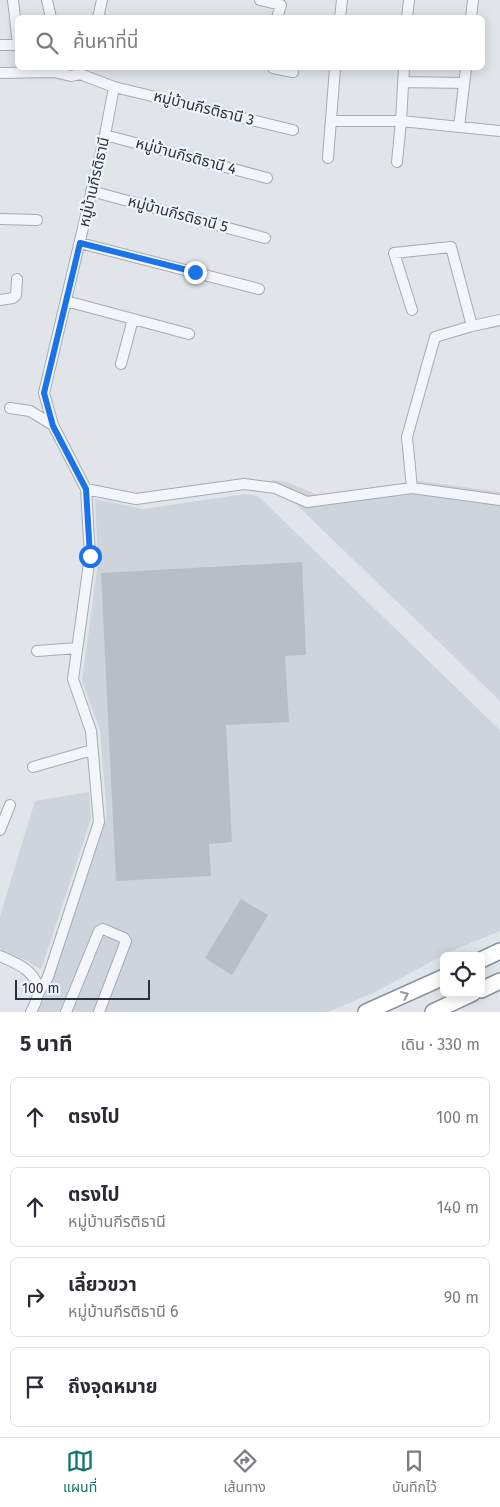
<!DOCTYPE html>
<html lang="th">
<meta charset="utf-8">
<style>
:root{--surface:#fff;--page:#f2f2f3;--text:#2b2b33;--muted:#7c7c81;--line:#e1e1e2;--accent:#0f766e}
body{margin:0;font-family:"Fira Sans","Noto Sans Thai",sans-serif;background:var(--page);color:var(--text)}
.controls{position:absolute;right:15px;bottom:15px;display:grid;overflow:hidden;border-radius:8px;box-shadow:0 2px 12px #0003}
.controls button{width:45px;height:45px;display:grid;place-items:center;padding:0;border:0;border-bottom:1px solid var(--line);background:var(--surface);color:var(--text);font:25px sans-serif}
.scale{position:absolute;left:15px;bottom:12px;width:135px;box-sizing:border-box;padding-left:5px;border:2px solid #293240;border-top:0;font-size:14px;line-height:18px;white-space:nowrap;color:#293240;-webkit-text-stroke:4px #f0f3f7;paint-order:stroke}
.stop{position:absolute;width:15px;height:15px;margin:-11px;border:4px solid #1a73e8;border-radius:50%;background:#fff}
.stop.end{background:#1a73e8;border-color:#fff;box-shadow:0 1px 5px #0008}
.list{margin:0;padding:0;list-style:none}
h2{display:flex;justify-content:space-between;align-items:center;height:65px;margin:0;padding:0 20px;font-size:21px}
h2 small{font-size:16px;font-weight:400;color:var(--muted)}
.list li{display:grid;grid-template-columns:32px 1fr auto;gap:15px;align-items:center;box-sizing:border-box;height:80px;margin:0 10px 10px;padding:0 10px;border:1px solid var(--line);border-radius:8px}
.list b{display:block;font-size:19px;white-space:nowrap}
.list p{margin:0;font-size:16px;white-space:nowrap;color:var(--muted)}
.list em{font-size:16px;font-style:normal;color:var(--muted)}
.icon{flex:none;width:28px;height:28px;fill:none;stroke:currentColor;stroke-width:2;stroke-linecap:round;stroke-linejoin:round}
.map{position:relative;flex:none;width:500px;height:1012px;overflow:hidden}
.search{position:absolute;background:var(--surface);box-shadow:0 2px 12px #0003;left:15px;right:15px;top:15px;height:55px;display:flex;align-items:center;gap:12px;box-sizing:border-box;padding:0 18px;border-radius:8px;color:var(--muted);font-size:19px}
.sheet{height:425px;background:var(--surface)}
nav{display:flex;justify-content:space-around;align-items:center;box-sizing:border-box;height:70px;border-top:1px solid var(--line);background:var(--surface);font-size:14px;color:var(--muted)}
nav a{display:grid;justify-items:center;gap:2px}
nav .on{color:var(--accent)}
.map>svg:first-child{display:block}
.built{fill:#cfd3db}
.building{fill:#b8bdc6}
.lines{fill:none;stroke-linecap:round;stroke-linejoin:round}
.minor-casing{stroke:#a6abb3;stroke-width:12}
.highway-casing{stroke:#8892a0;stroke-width:18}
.minor{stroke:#f3f5f8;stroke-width:10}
.highway{stroke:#fff;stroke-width:15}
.oneway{stroke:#9498a0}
.route{stroke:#1a73e8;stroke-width:6}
.labels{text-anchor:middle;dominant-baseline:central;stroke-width:4.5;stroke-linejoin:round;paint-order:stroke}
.street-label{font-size:15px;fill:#293240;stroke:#f0f3f7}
</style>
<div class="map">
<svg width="500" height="1012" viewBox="0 0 500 1012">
<rect width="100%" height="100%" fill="#e1e4e9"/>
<path class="built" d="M271,480L287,482L318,495L419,481L500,492V701Z
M245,494L258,496L500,730V931L449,952L373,993L328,1012H38L58,965L107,817L100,730L82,681L98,563L95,499L143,509Z
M89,792L91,819L42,967L40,969L27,961L0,949V916L35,801Z"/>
<path class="building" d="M302,562L306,655L285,656L289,722L226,725L232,842L209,844L211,876L116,881L101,573Z
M241,899L268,915L232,975L205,958Z"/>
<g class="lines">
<g class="minor-casing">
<path id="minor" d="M13,0L18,45
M47,0L51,18
M260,0L281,5L277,18
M98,18L102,0
M340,18L342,0
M407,18L409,0
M471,18L473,0
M0,45H17
M273,68L293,72
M0,73L54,72L71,76L80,74L114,87L293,130
M404,82L464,83
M332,121H401L500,131
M459,127L466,68
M105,135L267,178
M328,158L335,68
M397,162L401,121L404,68
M91,191L265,238
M0,219L37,220
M80,243L259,289
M0,300L13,298L16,295L17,279
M66,301L189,334
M412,310L394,253L451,247L472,326
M121,364L133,319
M10,408L30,411L53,425L86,489L90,556L73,679L91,731L99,822L48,977L38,994
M53,425L44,393L105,135L114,87
M412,488L407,437L435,337L472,326L500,320
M86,489L136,499L244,484L275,488L307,502L412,488L500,500
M37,651L77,648
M33,767L92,750
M0,830L10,805
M0,956C16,963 38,971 38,993C38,999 34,1006 31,1012
M66,1012L99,931L103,929L124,938L126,941L99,1012"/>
</g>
<g class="highway-casing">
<path id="highway" d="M481,960L500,951
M481,990L500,981
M366,1012L444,977
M433,1012L473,993"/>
</g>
<use href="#minor" class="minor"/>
<use href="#highway" class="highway"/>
</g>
<defs><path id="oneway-chevron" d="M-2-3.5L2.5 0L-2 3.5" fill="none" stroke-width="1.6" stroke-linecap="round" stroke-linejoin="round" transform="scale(1.25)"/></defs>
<use class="oneway" href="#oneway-chevron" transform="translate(405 995) rotate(-24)"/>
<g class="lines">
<path class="route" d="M90,556L86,489L53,426L44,393L80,243L195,272"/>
</g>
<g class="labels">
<g class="street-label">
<text transform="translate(204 108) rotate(14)">หมู่บ้านกีรติธานี 3</text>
<text transform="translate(186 156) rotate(15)">หมู่บ้านกีรติธานี 4</text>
<text transform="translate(94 182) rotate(-77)">หมู่บ้านกีรติธานี</text>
<text transform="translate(178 214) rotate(15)">หมู่บ้านกีรติธานี 5</text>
</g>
</g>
</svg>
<div class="controls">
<button><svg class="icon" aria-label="locate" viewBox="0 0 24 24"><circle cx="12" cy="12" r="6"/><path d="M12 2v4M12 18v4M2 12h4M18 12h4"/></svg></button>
</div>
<div class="scale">100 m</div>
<div class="stop" style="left:90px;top:556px"></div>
<div class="stop end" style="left:195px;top:272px"></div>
<div class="search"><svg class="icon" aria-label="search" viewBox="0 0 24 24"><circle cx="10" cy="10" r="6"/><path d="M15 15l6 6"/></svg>ค้นหาที่นี่</div>
</div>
<section class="sheet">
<h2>5 นาที<small>เดิน · 330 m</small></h2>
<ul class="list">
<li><svg class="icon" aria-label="ahead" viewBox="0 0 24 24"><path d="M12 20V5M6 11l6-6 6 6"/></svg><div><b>ตรงไป</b></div><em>100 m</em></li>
<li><svg class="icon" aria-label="ahead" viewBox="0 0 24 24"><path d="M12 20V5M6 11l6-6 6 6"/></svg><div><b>ตรงไป</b><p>หมู่บ้านกีรติธานี</p></div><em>140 m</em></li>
<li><svg class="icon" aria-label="right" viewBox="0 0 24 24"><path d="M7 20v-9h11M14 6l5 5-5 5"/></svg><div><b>เลี้ยวขวา</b><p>หมู่บ้านกีรติธานี 6</p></div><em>90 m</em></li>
<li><svg class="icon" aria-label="arrive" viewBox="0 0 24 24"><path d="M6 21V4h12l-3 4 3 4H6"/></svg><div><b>ถึงจุดหมาย</b></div></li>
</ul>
</section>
<nav>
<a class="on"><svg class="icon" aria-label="map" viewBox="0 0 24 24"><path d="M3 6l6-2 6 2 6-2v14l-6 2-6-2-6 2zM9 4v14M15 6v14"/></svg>แผนที่</a>
<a><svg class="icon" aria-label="directions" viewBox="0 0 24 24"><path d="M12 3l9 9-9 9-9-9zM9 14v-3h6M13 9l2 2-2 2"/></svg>เส้นทาง</a>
<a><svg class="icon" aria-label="saved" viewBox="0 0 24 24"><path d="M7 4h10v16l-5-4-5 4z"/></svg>บันทึกไว้</a>
</nav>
